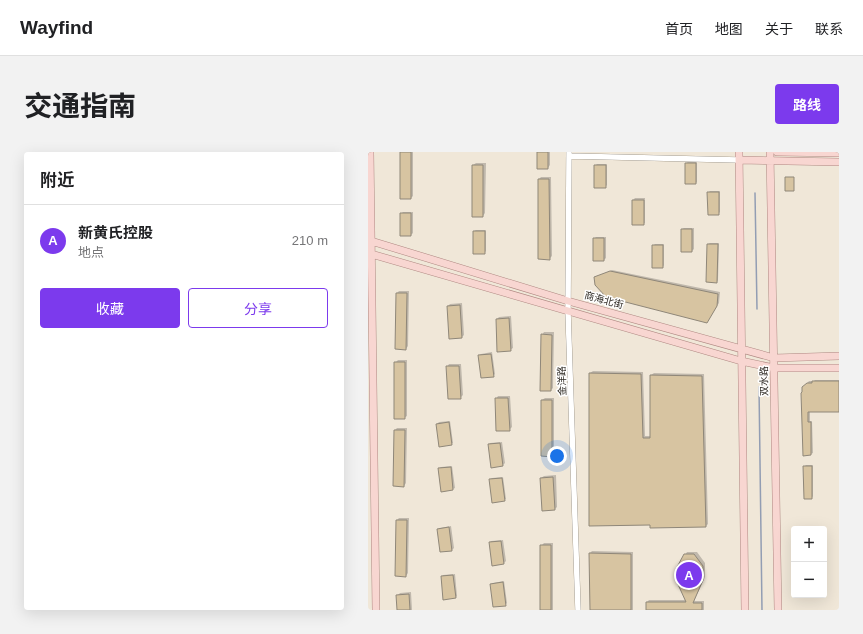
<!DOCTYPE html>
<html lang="zh">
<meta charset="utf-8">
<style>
:root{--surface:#fff;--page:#f2f2f2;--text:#202124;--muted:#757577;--line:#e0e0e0;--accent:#7c3aed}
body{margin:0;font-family:Arial,"Noto Sans SC",sans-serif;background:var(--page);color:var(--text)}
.controls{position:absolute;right:12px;bottom:12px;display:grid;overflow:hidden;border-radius:4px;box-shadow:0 4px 16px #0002}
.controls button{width:36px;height:36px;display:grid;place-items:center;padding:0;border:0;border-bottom:1px solid var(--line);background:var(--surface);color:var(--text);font:20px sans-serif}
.you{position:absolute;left:189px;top:304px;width:14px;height:14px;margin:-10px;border:3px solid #fff;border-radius:50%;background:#1a73e8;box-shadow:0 0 0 6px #1a73e833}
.badge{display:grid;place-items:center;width:26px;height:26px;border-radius:50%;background:var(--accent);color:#fff;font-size:13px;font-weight:700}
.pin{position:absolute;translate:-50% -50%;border:2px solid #fff;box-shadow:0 1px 4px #0006}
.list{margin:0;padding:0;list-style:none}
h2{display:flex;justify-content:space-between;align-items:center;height:52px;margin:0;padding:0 16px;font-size:17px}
h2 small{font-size:13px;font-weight:400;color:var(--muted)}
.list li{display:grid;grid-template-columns:26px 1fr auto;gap:12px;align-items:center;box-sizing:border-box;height:72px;padding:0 16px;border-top:1px solid var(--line)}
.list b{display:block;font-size:15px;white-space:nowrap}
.list p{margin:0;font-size:13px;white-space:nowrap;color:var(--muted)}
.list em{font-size:13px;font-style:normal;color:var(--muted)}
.actions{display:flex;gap:8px;padding:12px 16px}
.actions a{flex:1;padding:9px 0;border:1px solid var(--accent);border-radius:4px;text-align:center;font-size:14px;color:var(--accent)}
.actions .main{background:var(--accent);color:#fff}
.map{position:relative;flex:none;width:471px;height:458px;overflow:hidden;border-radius:4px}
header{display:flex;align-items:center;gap:24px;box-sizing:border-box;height:56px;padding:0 20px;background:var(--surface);border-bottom:1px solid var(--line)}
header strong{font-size:19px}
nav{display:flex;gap:22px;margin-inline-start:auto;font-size:14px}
.intro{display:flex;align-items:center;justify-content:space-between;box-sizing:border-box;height:96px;padding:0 24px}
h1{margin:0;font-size:28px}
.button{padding:10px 18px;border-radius:4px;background:var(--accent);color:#fff;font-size:14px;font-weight:700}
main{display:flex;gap:24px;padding:0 24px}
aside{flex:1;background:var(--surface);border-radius:4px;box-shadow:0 4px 16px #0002}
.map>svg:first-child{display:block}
.shadow{fill:#0003}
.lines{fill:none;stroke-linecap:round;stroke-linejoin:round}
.stream{stroke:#929db3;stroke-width:1.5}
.building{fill:#d7c4a1;stroke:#8f8779}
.minor-casing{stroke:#7e7668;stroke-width:6}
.major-casing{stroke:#af8882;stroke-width:8}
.minor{stroke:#fff;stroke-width:5.5}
.major{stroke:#f8d6d1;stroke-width:7}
.labels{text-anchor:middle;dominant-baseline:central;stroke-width:3;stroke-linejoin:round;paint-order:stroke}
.street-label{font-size:10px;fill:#302c26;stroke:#fff}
</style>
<header>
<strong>Wayfind</strong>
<nav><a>首页</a><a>地图</a><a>关于</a><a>联系</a></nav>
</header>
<div class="intro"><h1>交通指南</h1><a class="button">路线</a></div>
<main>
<aside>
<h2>附近<small></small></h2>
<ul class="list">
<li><span class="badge">A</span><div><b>新黄氏控股</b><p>地点</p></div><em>210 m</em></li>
</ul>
<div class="actions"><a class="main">收藏</a><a>分享</a></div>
</aside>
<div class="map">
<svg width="471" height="458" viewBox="0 0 471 458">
<rect width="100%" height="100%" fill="#f0e7d8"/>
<path class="shadow" d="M33,0H45V44L43,46Z
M170,0H182V13L180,16Z
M320,10H329V30L328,31L318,11Z
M108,11H118L117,61L115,64L105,13Z
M229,12H239V33L237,35L227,14Z
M173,25H183L184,104L181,107L171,27Z
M342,39H352V60L350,62L340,41Z
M267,46H277V71L275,72L265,48Z
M35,60H45V81L43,83L33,62Z
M316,76H326V97L324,99L314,77Z
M108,78H118V99L116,101L106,79Z
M228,85H238V106L236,108L226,87Z
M342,91H351L350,128L349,130L340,92Z
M287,92H296V113L295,115L285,94Z
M244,118L352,140L351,151L340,168L227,126Z
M31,139H41L40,194L38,197L29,141Z
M94,151L96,183L94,185L80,154L82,152Z
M143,164L145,196L142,198L129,167L131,165Z
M176,180H186L185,236L183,238L174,183Z
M124,200L127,222L125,224L111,204L113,202Z
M30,208H39V264L36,266L27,211Z
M81,212H93L95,243L92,246L79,215Z
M225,219L275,220L277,284H283V223L286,221L336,222L340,372L338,374L283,372L222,373V221Z
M447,228H471V259H442V269H444L445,301L443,302L435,236L441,229H446Z
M130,244H142L144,275L141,278L128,247Z
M177,246H186V301L183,304L174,248Z
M82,269L85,291L83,292L69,272L71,270Z
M29,276H39L38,331L36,334L27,278Z
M134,290L137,311L135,313L121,293L122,291Z
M438,313H445V344L444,346L436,315Z
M84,314L87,336L85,337L74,339L71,317L73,315Z
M188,323L189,355L187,357L173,326L176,324Z
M135,325L138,347L136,348L122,328L124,326Z
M31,366H41L40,421L38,424L28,423L29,368Z
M83,374L86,396L84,398L73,399L70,377L72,376Z
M135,388L138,409L136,411L124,413L122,391L123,389Z
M176,391H185V458H172L173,394Z
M224,399L265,400V458H223L222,401Z
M319,400H329L337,411V425L326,449H336V458H279V450L281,448H318L317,403Z
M87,422L89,444L88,445L74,425L75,423Z
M136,429L139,451L137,453L123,432L125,431Z
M43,440L44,458H30L29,444L32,441Z"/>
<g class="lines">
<path class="stream" d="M387,41L389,157
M391,235L394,458"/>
</g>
<path class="building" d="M32,0H43V47H32Z
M169,0H180V17H169Z
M317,11H328V32H317Z
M104,13H115V65H104Z
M226,13H238V36H226Z
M417,25H426V39H417Z
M170,27H181L182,108L170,107Z
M339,40H351V63H340Z
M264,48H276V73H264Z
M32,61H43V84H32Z
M313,77H324V100H313Z
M105,79H117V102H105Z
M225,86H236V109H225Z
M339,92H350L349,131L338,130Z
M284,93H295V116H284Z
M242,119L350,142L349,154L339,171L238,145L227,133L226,125Z
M28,141H39L38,198L27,197Z
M92,153L94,186L81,187L79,154Z
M141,166L143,199L129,200L128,167Z
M173,182L184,183L183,239H172Z
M123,202L126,225L113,226L110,203Z
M26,210H37V267H26Z
M78,214H91L93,247H80Z
M221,221L273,222L275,286H282V223L334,224L338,375L282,376V373L221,374Z
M444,229H471V260H440V270H443V303L435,304L433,241L434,240V235L439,231H444Z
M127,246H140L142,279H128Z
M173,248H184V305L173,304Z
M81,270L84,293L71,295L68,272Z
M26,278H37L36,335L25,334Z
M132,291L135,314L123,316L120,292Z
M435,314H444V347H436Z
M83,315L85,338L73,340L70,316Z
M185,325L187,358L174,359L172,326Z
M134,326L137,349L124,351L121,327Z
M28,368H39L38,425L27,424Z
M81,375L84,399L72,400L69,377Z
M133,389L136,412L124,414L121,390Z
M172,393H183V458H172Z
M221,401L263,402V458H222Z
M316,402H326L335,414V428L325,451H334V458H278V450H318L308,428V417Z
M85,423L88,446L75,448L73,424Z
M135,430L138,454L125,455L122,432Z
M41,442L42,458H29L28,443Z"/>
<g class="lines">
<g class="minor-casing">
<path id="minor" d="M201,0L200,159L210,458
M201,4L371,8"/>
</g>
<g class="major-casing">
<path id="major" d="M2,0L8,458
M371,0L377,458
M402,0L410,458
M409,0L471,1
M371,8L471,10
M0,88L200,149L406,206L471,204
M0,101L373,209L406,216H471"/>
</g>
<use href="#minor" class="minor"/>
<use href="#major" class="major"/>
</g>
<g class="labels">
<g class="street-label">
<text transform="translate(236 148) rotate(15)">商海北街</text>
<text transform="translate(194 229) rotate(-92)">金洋路</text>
<text transform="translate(396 229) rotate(-91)">双水路</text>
</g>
</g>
</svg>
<div class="controls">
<button>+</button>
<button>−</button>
</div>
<div class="you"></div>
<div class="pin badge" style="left:321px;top:423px">A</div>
</div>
</main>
